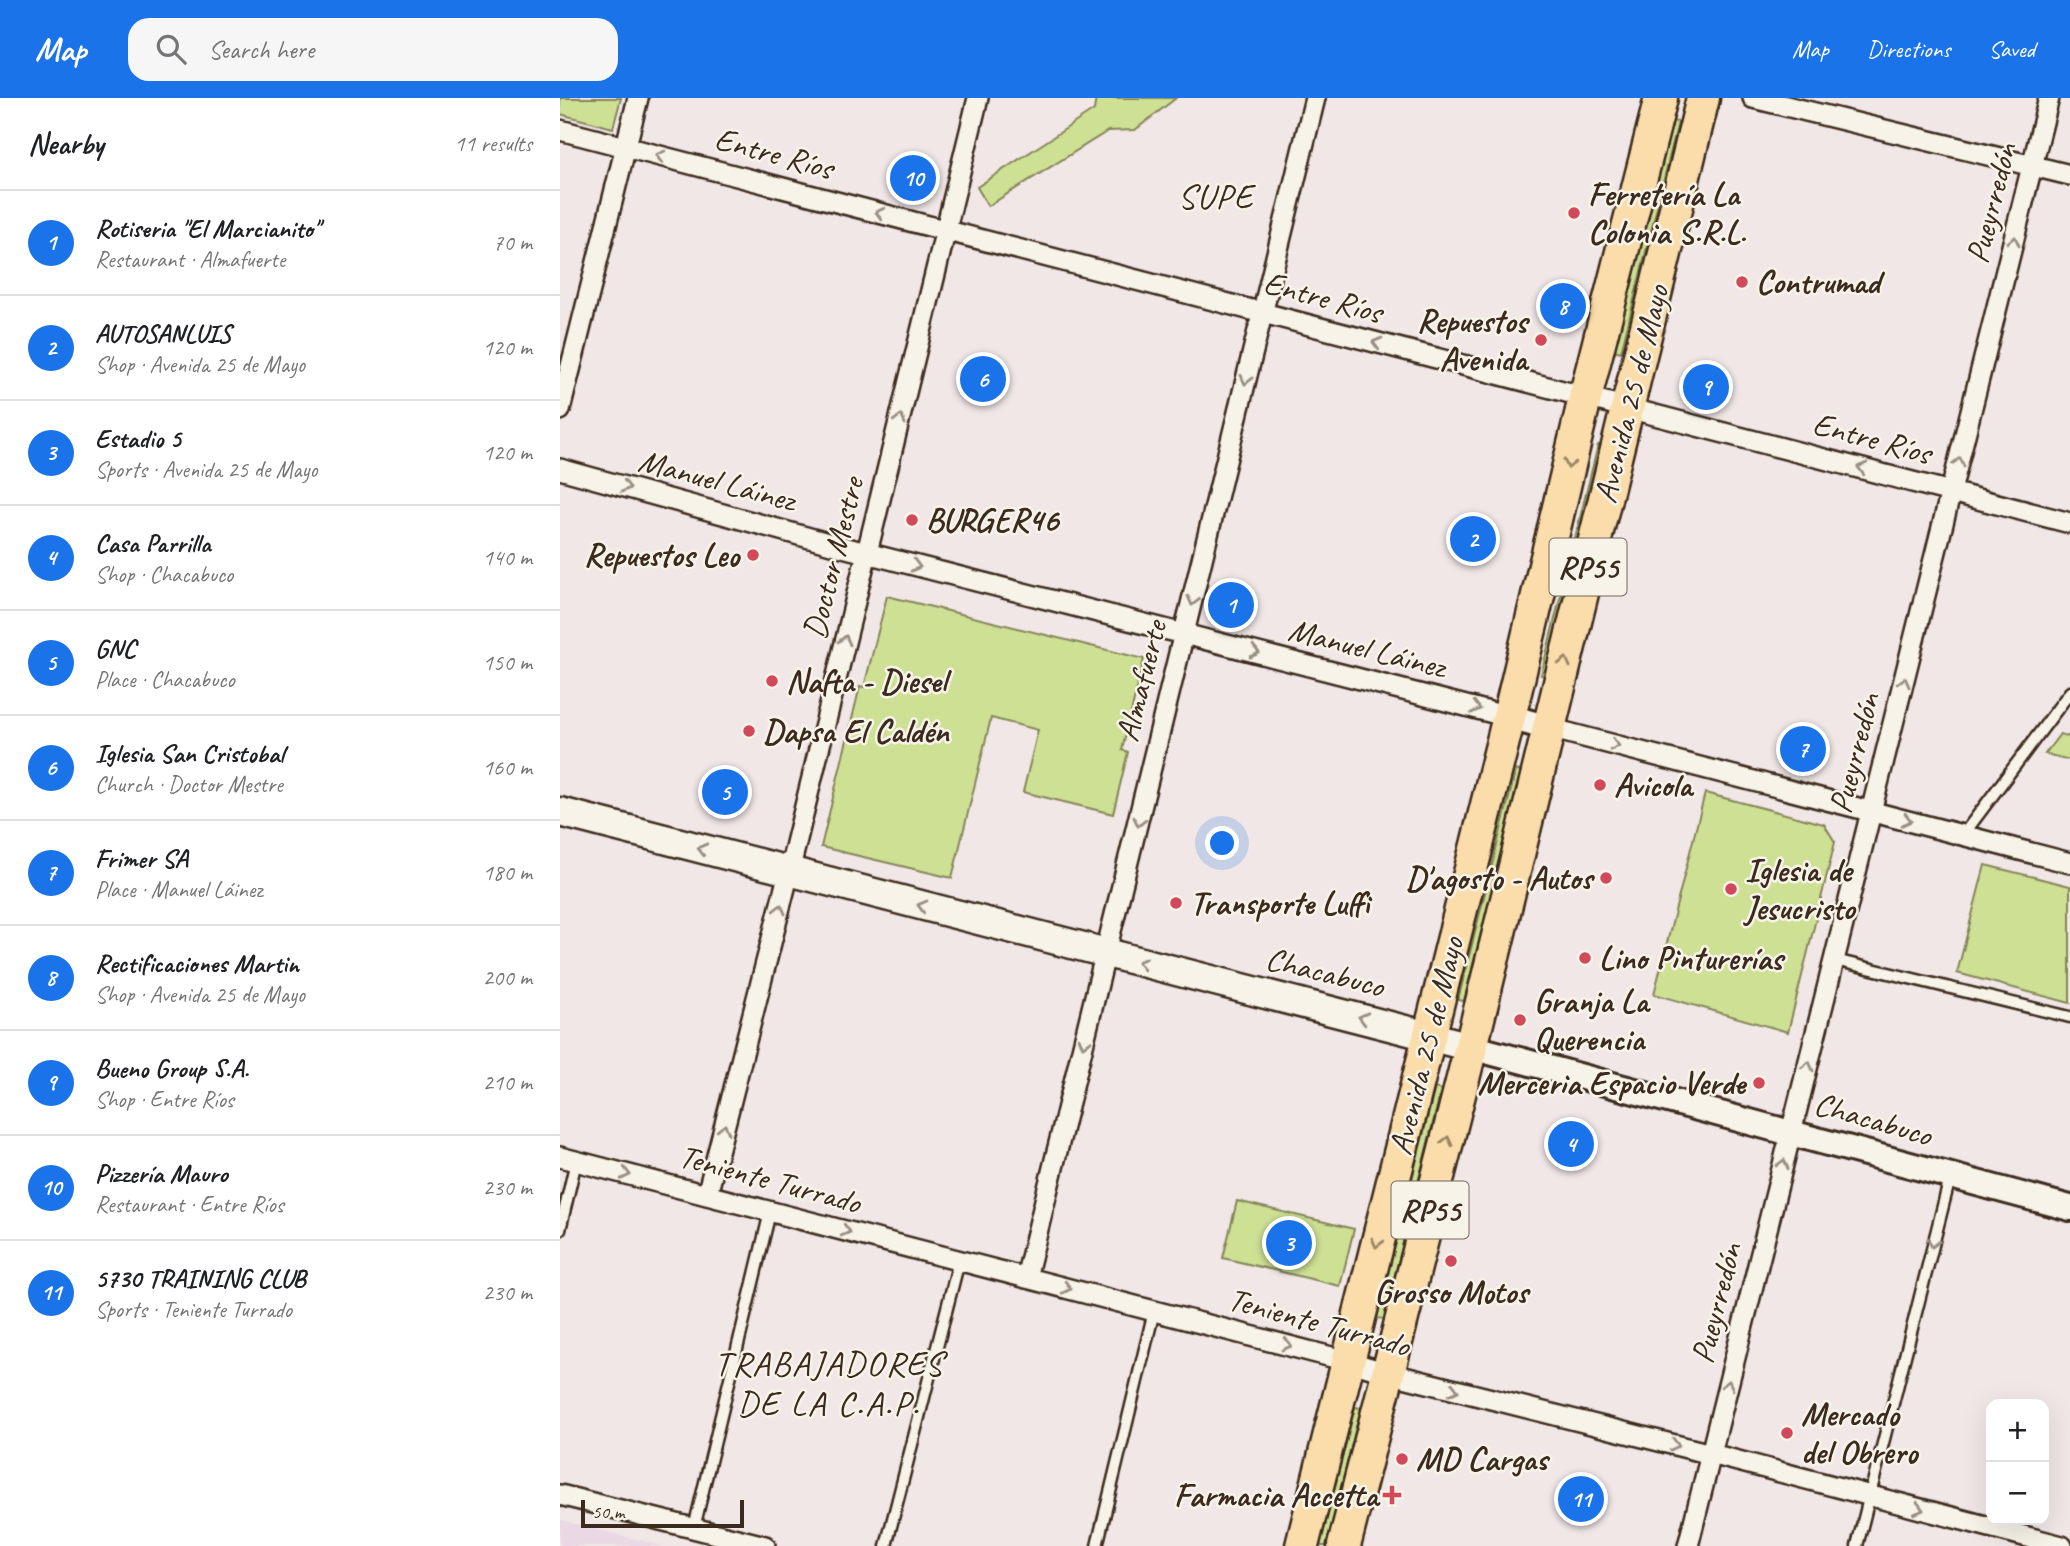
<!DOCTYPE html>
<meta charset="utf-8">
<style>
:root{--surface:#fff;--page:#f6f6f6;--text:#202124;--muted:#757577;--line:#e0e0e0;--accent:#1a73e8}
body{margin:0;font-family:Caveat,sans-serif;background:var(--page);color:var(--text)}
.controls{position:absolute;right:21px;bottom:21px;display:grid;overflow:hidden;border-radius:14px;box-shadow:0 7px 28px #0002}
.controls button{width:63px;height:63px;display:grid;place-items:center;padding:0;border:0;border-bottom:2px solid var(--line);background:var(--surface);color:var(--text);font:35px sans-serif}
.scale{position:absolute;left:21px;bottom:18px;width:163px;box-sizing:border-box;padding-left:7px;border:4px solid #3b2a1e;border-top:0;font-size:19px;line-height:24px;white-space:nowrap;color:#3b2a1e;-webkit-text-stroke:5px #f7f3e8;paint-order:stroke}
.you{position:absolute;left:663px;top:746px;width:24px;height:24px;margin:-18px;border:5px solid #fff;border-radius:50%;background:#1a73e8;box-shadow:0 0 0 10px #1a73e833}
.badge{display:grid;place-items:center;width:46px;height:46px;border-radius:50%;background:var(--accent);color:#fff;font-size:23px;font-weight:700}
.pin{position:absolute;translate:-50% -50%;border:4px solid #fff;box-shadow:0 2px 7px #0006}
.list{margin:0;padding:0;list-style:none}
h2{display:flex;justify-content:space-between;align-items:center;height:91px;margin:0;padding:0 28px;font-size:30px}
h2 small{font-size:23px;font-weight:400;color:var(--muted)}
.list li{display:grid;grid-template-columns:46px 1fr auto;gap:21px;align-items:center;box-sizing:border-box;height:105px;padding:0 28px;border-top:2px solid var(--line)}
.list b{display:block;font-size:26px;white-space:nowrap}
.list p{margin:0;font-size:23px;white-space:nowrap;color:var(--muted)}
.list em{font-size:23px;font-style:normal;color:var(--muted)}
.icon{flex:none;width:38px;height:38px;fill:none;stroke:currentColor;stroke-width:2;stroke-linecap:round;stroke-linejoin:round}
.map{position:relative;flex:none;width:1510px;height:1448px;overflow:hidden}
header{display:flex;align-items:center;gap:42px;box-sizing:border-box;height:98px;padding:0 35px;background:var(--accent);color:#fff}
header strong{font-size:33px}
nav{display:flex;gap:38px;margin-inline-start:auto;font-size:24px}
.search{width:490px;height:63px;background:var(--page);display:flex;align-items:center;gap:18px;box-sizing:border-box;padding:0 24px;border-radius:21px;color:var(--muted);font-size:26px}
main{display:flex}
aside{flex:1;background:var(--surface)}
.map>svg:first-child{display:block}
.built{fill:#ead8e5}
.green{fill:#cee094;stroke:#848559;stroke-width:2}
.lines{fill:none;stroke-linecap:round;stroke-linejoin:round}
.service-casing{stroke:#3b2a1e;stroke-width:15}
.minor-casing{stroke:#3b2a1e;stroke-width:24}
.tertiary-casing{stroke:#3b2a1e;stroke-width:30}
.secondary-casing{stroke:#3b2a1e;stroke-width:33}
.primary-casing{stroke:#3b2a1e;stroke-width:37}
.service{stroke:#f7f3e8;stroke-width:10}
.minor{stroke:#f7f3e8;stroke-width:19}
.tertiary{stroke:#f7f3e8;stroke-width:24}
.secondary{stroke:#f7f3e8;stroke-width:28}
.primary{stroke:#faddab;stroke-width:32}
.oneway{stroke:#998e83}
.oneway2{stroke:#9a8464}
.poi-dot{fill:#d1495b;stroke:#f7f3e8;stroke-width:2.5}
.labels{text-anchor:middle;dominant-baseline:central;stroke-width:5;stroke-linejoin:round;paint-order:stroke}
.shield{fill:#f7f3e8;stroke:#73665b;stroke-width:2}
.shield-label{font-size:32px;font-weight:bold;fill:#3b2a1e}
.street-label{font-size:33px;fill:#3b2a1e;stroke:#f7f3e8}
.poi-label{font-size:33px;font-weight:bold;fill:#3b2a1e;stroke:#f7f3e8;text-anchor:start}
.neighbourhood-label{font-size:35px;letter-spacing:2px;fill:#3b2a1e;stroke:#f7f3e8}
</style>
<header>
<strong>Map</strong>
<div class="search"><svg class="icon" aria-label="search" viewBox="0 0 24 24"><circle cx="10" cy="10" r="6"/><path d="M15 15l6 6"/></svg>Search here</div>
<nav><a>Map</a><a>Directions</a><a>Saved</a></nav>
</header>
<main>
<aside>
<h2>Nearby<small>11 results</small></h2>
<ul class="list">
<li><span class="badge">1</span><div><b>Rotiseria &quot;El Marcianito&quot;</b><p>Restaurant · Almafuerte</p></div><em>70 m</em></li>
<li><span class="badge">2</span><div><b>AUTOSANLUIS</b><p>Shop · Avenida 25 de Mayo</p></div><em>120 m</em></li>
<li><span class="badge">3</span><div><b>Estadio 5</b><p>Sports · Avenida 25 de Mayo</p></div><em>120 m</em></li>
<li><span class="badge">4</span><div><b>Casa Parrilla</b><p>Shop · Chacabuco</p></div><em>140 m</em></li>
<li><span class="badge">5</span><div><b>GNC</b><p>Place · Chacabuco</p></div><em>150 m</em></li>
<li><span class="badge">6</span><div><b>Iglesia San Cristobal</b><p>Church · Doctor Mestre</p></div><em>160 m</em></li>
<li><span class="badge">7</span><div><b>Frimer SA</b><p>Place · Manuel Láinez</p></div><em>180 m</em></li>
<li><span class="badge">8</span><div><b>Rectificaciones Martin</b><p>Shop · Avenida 25 de Mayo</p></div><em>200 m</em></li>
<li><span class="badge">9</span><div><b>Bueno Group S.A.</b><p>Shop · Entre Ríos</p></div><em>210 m</em></li>
<li><span class="badge">10</span><div><b>Pizzería Mauro</b><p>Restaurant · Entre Ríos</p></div><em>230 m</em></li>
<li><span class="badge">11</span><div><b>5730 TRAINING CLUB</b><p>Sports · Teniente Turrado</p></div><em>230 m</em></li>
</ul>
</aside>
<div class="map">
<svg width="1510" height="1448" viewBox="0 0 1510 1448">
<rect width="100%" height="100%" fill="#f1e7e7"/>
<filter id="ink" filterUnits="userSpaceOnUse"><feTurbulence type="fractalNoise" baseFrequency=".0143" numOctaves="2"/><feDisplacementMap in="SourceGraphic" scale="14" xChannelSelector="R" yChannelSelector="G"/><feConvolveMatrix kernelMatrix="1 2 1 2 8 2 1 2 1" color-interpolation-filters="sRGB"/></filter>
<g filter="url(#ink)">
<path class="built" d="M0,1422L103,1448H0Z"/>
<path class="green" d="M0,0H61L53,30L0,16Z
M536,0H616L575,32L548,33L428,108L417,89L534,12Z
M1112,23L1118,24L1061,254L1054,252Z
M1038,347L1044,348L987,578L981,577Z
M327,498L584,561L562,652L568,654L553,716L463,694L478,632L431,620L392,780L261,749L300,588L304,589Z
M1500,636L1510,639V662L1485,656Z
M956,672L962,674L904,903L898,902Z
M1145,695L1264,726L1275,744L1228,934L1094,896Z
M1425,767L1510,788V905L1397,875Z
M875,990L881,992L824,1221L817,1220Z
M677,1103L794,1131L780,1188L663,1160Z
M795,1309L801,1310L767,1448H760Z"/>
<g class="lines">
<g class="service-casing">
<path id="service" d="M1403,737L1510,594
M1275,862L1510,919
M0,1132L16,1063
M134,1430L210,1114
M326,1448L399,1163
M537,1448L594,1213
M1297,1448L1390,1080"/>
</g>
<g class="minor-casing">
<path id="minor" d="M1193,0L1510,77
M0,32L1510,425
M0,312L78,0
M0,371L275,447L949,619
M989,630L1510,765
M0,1059L787,1263L828,1275L1151,1356L1502,1448
M147,1097L229,774L418,0
M466,1180L755,0
M0,1397L205,1448
M1128,1448L1489,0"/>
</g>
<g class="tertiary-casing">
<path id="tertiary" d="M949,619L989,630
M911,949L1510,1110"/>
</g>
<g class="secondary-casing">
<path id="secondary" d="M0,714L911,949"/>
</g>
<g class="primary-casing">
<path id="primary" d="M742,1448L949,619L1025,300L1101,0
M784,1448L911,949L1143,0"/>
</g>
<use href="#service" class="service"/>
<use href="#minor" class="minor"/>
<use href="#tertiary" class="tertiary"/>
<use href="#secondary" class="secondary"/>
<use href="#primary" class="primary"/>
</g>
<defs><path id="oneway-chevron" d="M-2-3.5L2.5 0L-2 3.5" fill="none" stroke-width="1.6" stroke-linecap="round" stroke-linejoin="round" transform="scale(1.75)"/></defs>
<g class="oneway">
<use href="#oneway-chevron" transform="translate(100 58) rotate(-165)"/>
<use href="#oneway-chevron" transform="translate(320 115) rotate(-165)"/>
<use href="#oneway-chevron" transform="translate(1454 143) rotate(-76)"/>
<use href="#oneway-chevron" transform="translate(817 245) rotate(-165)"/>
<use href="#oneway-chevron" transform="translate(686 282) rotate(104)"/>
<use href="#oneway-chevron" transform="translate(340 321) rotate(-76)"/>
<use href="#oneway-chevron" transform="translate(1399 364) rotate(-76)"/>
<use href="#oneway-chevron" transform="translate(1302 370) rotate(-165)"/>
<use href="#oneway-chevron" transform="translate(66 389) rotate(15)"/>
<use href="#oneway-chevron" transform="translate(356 468) rotate(14)"/>
<use href="#oneway-chevron" transform="translate(633 503) rotate(104)"/>
<use href="#oneway-chevron" transform="translate(285 542) rotate(-76)"/>
<use href="#oneway-chevron" transform="translate(695 554) rotate(14)"/>
<use href="#oneway-chevron" transform="translate(1344 584) rotate(-76)"/>
<use href="#oneway-chevron" transform="translate(916 610) rotate(14)"/>
<use href="#oneway-chevron" transform="translate(1055 647) rotate(14)"/>
<use href="#oneway-chevron" transform="translate(1347 722) rotate(14)"/>
<use href="#oneway-chevron" transform="translate(579 724) rotate(104)"/>
<use href="#oneway-chevron" transform="translate(142 751) rotate(-166)"/>
<use href="#oneway-chevron" transform="translate(362 808) rotate(-165)"/>
<use href="#oneway-chevron" transform="translate(220 811) rotate(-76)"/>
<use href="#oneway-chevron" transform="translate(582 865) rotate(-166)"/>
<use href="#oneway-chevron" transform="translate(803 920) rotate(-166)"/>
<use href="#oneway-chevron" transform="translate(524 945) rotate(104)"/>
<use href="#oneway-chevron" transform="translate(1248 968) rotate(-76)"/>
<use href="#oneway-chevron" transform="translate(164 1031) rotate(-76)"/>
<use href="#oneway-chevron" transform="translate(1223 1066) rotate(-76)"/>
<use href="#oneway-chevron" transform="translate(66 1076) rotate(14)"/>
<use href="#oneway-chevron" transform="translate(286 1133) rotate(15)"/>
<use href="#oneway-chevron" transform="translate(1373 1145) rotate(104)"/>
<use href="#oneway-chevron" transform="translate(507 1190) rotate(14)"/>
<use href="#oneway-chevron" transform="translate(727 1247) rotate(15)"/>
<use href="#oneway-chevron" transform="translate(1168 1287) rotate(-76)"/>
<use href="#oneway-chevron" transform="translate(894 1292) rotate(14)"/>
<use href="#oneway-chevron" transform="translate(1115 1347) rotate(14)"/>
<use href="#oneway-chevron" transform="translate(1359 1411) rotate(15)"/>
</g>
<g class="oneway2">
<use href="#oneway-chevron" transform="translate(1009 366) rotate(103)"/>
<use href="#oneway-chevron" transform="translate(1005 564) rotate(-76)"/>
<use href="#oneway-chevron" transform="translate(887 1043) rotate(-76)"/>
<use href="#oneway-chevron" transform="translate(817 1145) rotate(104)"/>
</g>
</g>
<g class="poi-dot">
<circle cx="1014" cy="115" r="7"/>
<circle cx="1182" cy="184" r="7"/>
<circle cx="981" cy="242" r="7"/>
<circle cx="352" cy="422" r="7"/>
<circle cx="193" cy="457" r="7"/>
<circle cx="212" cy="583" r="7"/>
<circle cx="189" cy="633" r="7"/>
<circle cx="1040" cy="687" r="7"/>
<circle cx="1046" cy="780" r="7"/>
<circle cx="1171" cy="791" r="7"/>
<circle cx="616" cy="805" r="7"/>
<circle cx="1025" cy="860" r="7"/>
<circle cx="960" cy="922" r="7"/>
<circle cx="1199" cy="985" r="7"/>
<circle cx="891" cy="1163" r="7"/>
<circle cx="1227" cy="1335" r="7"/>
<circle cx="842" cy="1361" r="7"/>
<path d="M828.5 1386.5h7v7h7v7h-7v7h-7v-7h-7v-7h7z"/>
</g>
<g class="labels">
<g class="shield">
<rect x="989.5" y="440.5" width="77" height="57" rx="5"/>
<rect x="831.5" y="1083.5" width="77" height="57" rx="5"/>
</g>
<g class="shield-label">
<text x="1028" y="469">RP55</text>
<text x="870" y="1112">RP55</text>
</g>
<g class="street-label">
<text transform="translate(214 55) rotate(15)">Entre Ríos</text>
<text transform="translate(1431 105) rotate(-76)">Pueyrredón</text>
<text transform="translate(763 199) rotate(15)">Entre Ríos</text>
<text transform="translate(1071 296) rotate(-76)">Avenida 25 de Mayo</text>
<text transform="translate(1312 340) rotate(15)">Entre Ríos</text>
<text transform="translate(157 382) rotate(15)">Manuel Láinez</text>
<text transform="translate(273 460) rotate(-76)">Doctor Mestre</text>
<text transform="translate(807 550) rotate(14)">Manuel Láinez</text>
<text transform="translate(581 583) rotate(-76)">Almafuerte</text>
<text transform="translate(1294 655) rotate(-76)">Pueyrredón</text>
<text transform="translate(765 874) rotate(14)">Chacabuco</text>
<text transform="translate(866 948) rotate(-76)">Avenida 25 de Mayo</text>
<text transform="translate(1313 1021) rotate(16)">Chacabuco</text>
<text transform="translate(210 1081) rotate(15)">Teniente Turrado</text>
<text transform="translate(1156 1205) rotate(-76)">Pueyrredón</text>
<text transform="translate(759 1224) rotate(15)">Teniente Turrado</text>
</g>
<g class="poi-label">
<text x="1028" y="96">Ferretería La<tspan x="1028" dy="38">Colonia S.R.L.</tspan></text>
<text x="1196" y="184">Contrumad</text>
<text x="967" y="223" text-anchor="end">Repuestos<tspan x="967" dy="38">Avenida</tspan></text>
<text x="366" y="422">BURGER46</text>
<text x="179" y="457" text-anchor="end">Repuestos Leo</text>
<text x="226" y="583">Nafta - Diesel</text>
<text x="203" y="633">Dapsa El Caldén</text>
<text x="1054" y="687">Avicola</text>
<text x="1185" y="772">Iglesia de<tspan x="1185" dy="38">Jesucristo</tspan></text>
<text x="1032" y="780" text-anchor="end">D'agosto - Autos</text>
<text x="630" y="805">Transporte Luffi</text>
<text x="1039" y="860">Lino Pinturerías</text>
<text x="974" y="903">Granja La<tspan x="974" dy="38">Querencia</tspan></text>
<text x="1185" y="985" text-anchor="end">Merceria Espacio Verde</text>
<text x="891" y="1194" text-anchor="middle">Grosso Motos</text>
<text x="1241" y="1316">Mercado<tspan x="1241" dy="38">del Obrero</tspan></text>
<text x="856" y="1361">MD Cargas</text>
<text x="818" y="1397" text-anchor="end">Farmacia Accetta</text>
</g>
<g class="neighbourhood-label">
<text x="656" y="98">SUPE</text>
<text x="269" y="1265">TRABAJADORES<tspan x="269" dy="40">DE LA C.A.P.</tspan></text>
</g>
</g>
</svg>
<div class="controls">
<button>+</button>
<button>−</button>
</div>
<div class="scale">50 m</div>
<div class="you"></div>
<div class="pin badge" style="left:671px;top:507px">1</div>
<div class="pin badge" style="left:913px;top:441px">2</div>
<div class="pin badge" style="left:729px;top:1145px">3</div>
<div class="pin badge" style="left:1011px;top:1046px">4</div>
<div class="pin badge" style="left:165px;top:694px">5</div>
<div class="pin badge" style="left:423px;top:281px">6</div>
<div class="pin badge" style="left:1243px;top:651px">7</div>
<div class="pin badge" style="left:1003px;top:208px">8</div>
<div class="pin badge" style="left:1146px;top:289px">9</div>
<div class="pin badge" style="left:353px;top:80px">10</div>
<div class="pin badge" style="left:1021px;top:1401px">11</div>
</div>
</main>
